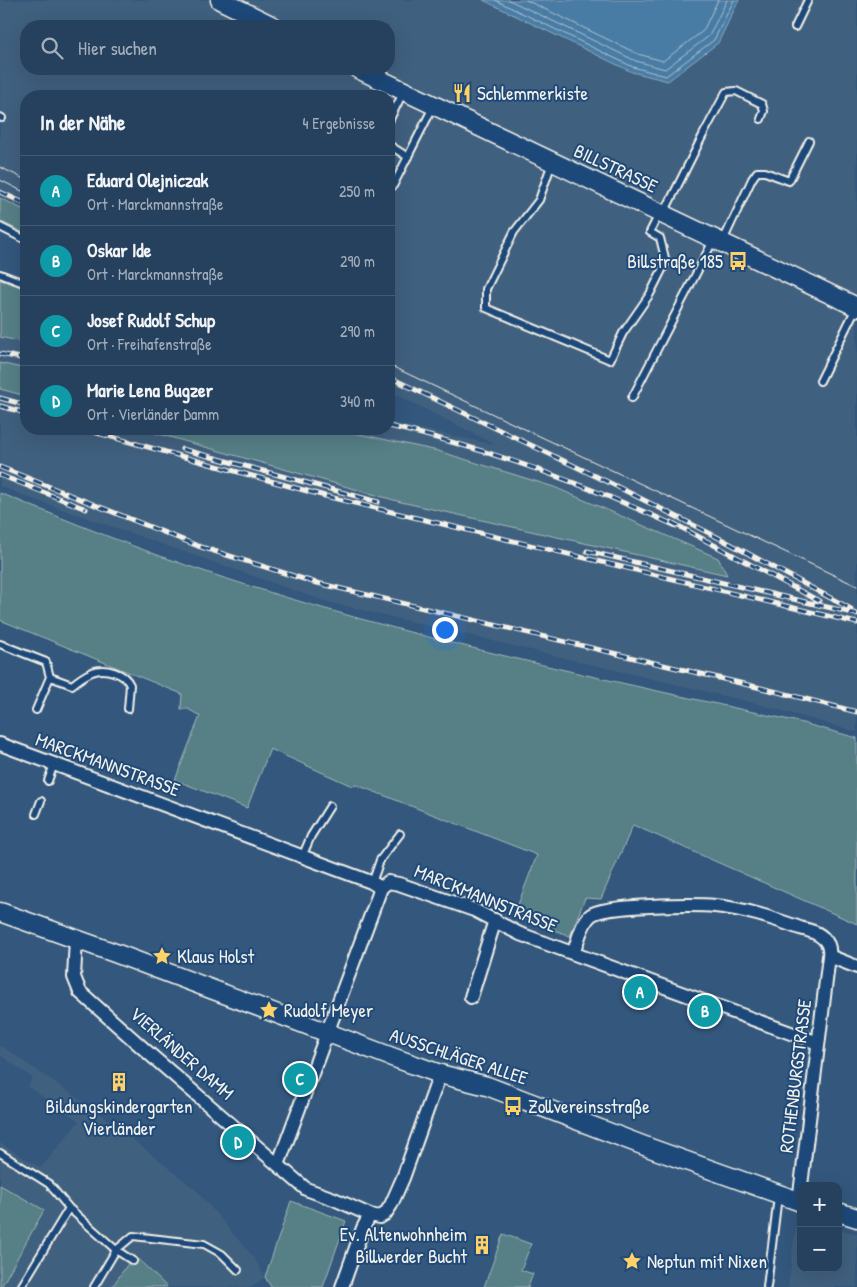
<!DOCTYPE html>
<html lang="de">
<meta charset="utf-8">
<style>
:root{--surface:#26415e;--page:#2e4864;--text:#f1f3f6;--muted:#a4afbc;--line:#425a73;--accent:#8abfa5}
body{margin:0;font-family:"Patrick Hand",sans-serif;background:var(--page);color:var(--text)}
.controls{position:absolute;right:15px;bottom:15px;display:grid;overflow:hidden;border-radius:10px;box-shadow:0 5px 20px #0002}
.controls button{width:45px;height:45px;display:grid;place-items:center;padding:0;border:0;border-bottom:1px solid var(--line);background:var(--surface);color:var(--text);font:25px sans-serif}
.you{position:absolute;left:444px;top:629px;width:18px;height:18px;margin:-12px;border:4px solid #fff;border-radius:50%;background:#1a73e8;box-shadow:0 0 0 8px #1a73e833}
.badge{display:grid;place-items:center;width:32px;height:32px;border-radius:50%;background:var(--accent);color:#fff;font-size:16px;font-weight:700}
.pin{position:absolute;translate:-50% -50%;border:2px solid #fff;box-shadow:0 1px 5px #0006}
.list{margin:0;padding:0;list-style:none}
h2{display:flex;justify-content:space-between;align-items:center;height:65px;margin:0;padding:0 20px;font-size:21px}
h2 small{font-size:16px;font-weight:400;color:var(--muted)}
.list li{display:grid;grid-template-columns:32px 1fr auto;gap:15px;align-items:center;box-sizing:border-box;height:70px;padding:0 20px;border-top:1px solid var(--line)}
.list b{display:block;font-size:19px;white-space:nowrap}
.list p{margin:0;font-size:16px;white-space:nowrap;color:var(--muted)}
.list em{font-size:16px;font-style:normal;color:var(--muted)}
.icon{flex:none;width:28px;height:28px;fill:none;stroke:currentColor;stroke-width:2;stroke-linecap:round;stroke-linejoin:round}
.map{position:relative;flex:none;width:857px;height:1287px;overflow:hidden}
.search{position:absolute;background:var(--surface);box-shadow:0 5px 20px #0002;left:20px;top:20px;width:375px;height:55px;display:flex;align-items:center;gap:12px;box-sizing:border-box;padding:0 18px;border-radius:20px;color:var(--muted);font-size:19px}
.panel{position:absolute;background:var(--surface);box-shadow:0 5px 20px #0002;left:20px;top:90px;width:375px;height:345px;border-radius:20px}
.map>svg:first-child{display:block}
.built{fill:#41607f;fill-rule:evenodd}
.green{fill:#567f86;stroke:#a5b8b7}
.water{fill:#487ba5;stroke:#8daac0}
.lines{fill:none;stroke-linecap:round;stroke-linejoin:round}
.shore{stroke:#afc2cd;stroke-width:1}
.lane-casing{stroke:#f4f1e8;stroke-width:10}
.street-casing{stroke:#f4f1e8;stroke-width:16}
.secondary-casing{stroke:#f4f1e8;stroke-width:21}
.lane{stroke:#1f4a7a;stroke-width:6}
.street{stroke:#1f4a7a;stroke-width:12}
.secondary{stroke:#1f4a7a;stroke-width:18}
.tram{stroke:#f4f1e8;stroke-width:1}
.rail-casing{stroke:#f4f1e8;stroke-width:5}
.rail{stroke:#1f4a7a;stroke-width:3;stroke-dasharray:9;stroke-linecap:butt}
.labels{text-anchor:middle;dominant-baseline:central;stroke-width:4;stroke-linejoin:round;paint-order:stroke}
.poi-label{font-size:19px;fill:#f4f1e8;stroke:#1f4a7a;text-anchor:start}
.street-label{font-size:19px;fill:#f4f1e8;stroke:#1f4a7a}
</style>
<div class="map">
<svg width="857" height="1287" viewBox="0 0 857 1287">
<rect width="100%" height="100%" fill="#33577d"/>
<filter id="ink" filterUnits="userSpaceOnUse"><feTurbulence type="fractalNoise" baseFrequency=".02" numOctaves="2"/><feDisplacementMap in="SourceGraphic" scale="10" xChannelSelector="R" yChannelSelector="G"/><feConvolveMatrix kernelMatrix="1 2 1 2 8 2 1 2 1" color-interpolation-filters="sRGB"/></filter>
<g filter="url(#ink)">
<path class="built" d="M0,0H483L632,72L668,81L718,43L739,0H857V732L754,703L324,601L30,498L0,486V338L26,344V429H389V422L496,445L389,391V96H26V211L0,198ZM26,26H389V69H26Z
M0,1045L101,1114L196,1190L255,1259L265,1277L251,1287H167L134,1255L112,1287H1L44,1210L0,1185V1143L41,1168L79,1121L28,1087L32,1078L0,1055Z
M797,1219L801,1220V1268H838V1229L857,1234V1287H788Z"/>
<path class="green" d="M0,198L26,211V234L0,221Z
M0,280L26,288V343L0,337Z
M0,363L26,369V396L0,389Z
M141,429H336L438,451L554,487L718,558L727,575L401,502Z
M0,493C71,522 142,551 215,575C406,638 603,679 799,722L857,738V924L633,825L601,899L585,898L570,936L514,915L537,855L357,785L352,786L270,749L247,808L175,780L200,716L188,709H181L182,694L0,620Z
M0,1185L44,1210L1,1287H0Z
M291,1201L346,1221L323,1287H271L265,1277Z
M503,1234L531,1244L521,1270L533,1274L528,1287H484Z
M134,1255L167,1287H112Z"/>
<path class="water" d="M483,0H739L718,43L668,81L632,72Z"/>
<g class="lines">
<path class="shore" d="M495,0L633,67L666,76L714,40L734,0
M509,0L636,61L665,69L709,36L727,0
M526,0L638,54L663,61L703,31L718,0"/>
<g class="lane-casing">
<path id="lane" d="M795,27L808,0
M0,117L2,118
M389,121L403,93
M389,145L408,157
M552,163L539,200L514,232L486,289V308L610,360L623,333L650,294L666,262L660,238L650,232L659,214
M393,186L433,107
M664,213L703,135L726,92L736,91L762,104L764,111L761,119
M0,227L26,240
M723,241L752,179L757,172H765L789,181L809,141
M0,274L26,284
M820,381L856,308
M632,398L714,239
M0,644L46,662L50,677L36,710
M50,677L72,685C78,680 85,675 92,672C105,667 125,673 130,685L128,709
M48,781L54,764
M36,814L41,801
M302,857L311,836L330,806
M372,883L380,860L400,834
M0,1153L49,1184L69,1208L116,1250L133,1261
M21,1287L69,1208
M94,1287L116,1250L133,1236L204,1244L222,1254L238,1270
M767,1287L778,1196"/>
</g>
<g class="street-casing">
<path id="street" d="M0,744L371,882L381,888
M381,888L388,882L399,884L474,910L520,934L818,1043
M76,939L74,977L80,992L153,1057L306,1189L334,1199L370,1215L380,1217L385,1214L391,1205L403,1178L440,1074
M573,953C578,942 581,923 591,915C603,905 696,904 715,906C745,909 772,918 800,928C808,930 818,932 824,939C829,944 830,949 829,956L799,1202
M829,956L857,967
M471,997L495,920
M278,1165L381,888
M342,1287L363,1228L370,1215"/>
</g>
<g class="secondary-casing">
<path id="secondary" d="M220,0L273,26
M358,69L857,307
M0,912L115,953L392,1057L440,1074L487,1086L650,1148L801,1202
M838,1212L857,1218"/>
</g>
<use href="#lane" class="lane"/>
<use href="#street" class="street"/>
<use href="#secondary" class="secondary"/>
<path class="tram" d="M0,167L26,180
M0,180L26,193
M389,365L857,586"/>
<g class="rail-casing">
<path id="rail" d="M0,192L26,204
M0,354L26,359
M389,377L610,483L723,540L851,609
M0,398L26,405
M0,406L26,413
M389,426C489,449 583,483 676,526
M83,429L325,496L857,623
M182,449L378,502
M0,467L198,546L313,582L782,693L857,712
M0,475L86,509
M671,522L819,601
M587,551L857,614"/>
</g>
<use href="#rail" class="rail"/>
</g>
</g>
<defs>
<g id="restaurant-bare" transform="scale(1.5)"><path d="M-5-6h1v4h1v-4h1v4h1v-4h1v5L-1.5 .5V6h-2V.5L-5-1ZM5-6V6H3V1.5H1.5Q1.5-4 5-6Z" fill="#ffd166" stroke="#1f4a7a" stroke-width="2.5" paint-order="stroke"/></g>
<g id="bus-bare" transform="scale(1.5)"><path d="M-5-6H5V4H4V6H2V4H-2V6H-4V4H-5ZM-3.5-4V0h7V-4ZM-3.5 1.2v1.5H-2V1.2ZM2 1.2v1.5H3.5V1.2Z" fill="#ffd166" stroke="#1f4a7a" stroke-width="2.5" paint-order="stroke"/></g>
<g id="sight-bare" transform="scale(1.5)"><path d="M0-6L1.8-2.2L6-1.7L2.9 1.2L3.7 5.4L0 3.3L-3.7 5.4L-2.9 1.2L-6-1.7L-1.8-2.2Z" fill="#ffd166" stroke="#1f4a7a" stroke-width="2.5" paint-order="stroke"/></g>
<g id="building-bare" transform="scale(1.5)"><path d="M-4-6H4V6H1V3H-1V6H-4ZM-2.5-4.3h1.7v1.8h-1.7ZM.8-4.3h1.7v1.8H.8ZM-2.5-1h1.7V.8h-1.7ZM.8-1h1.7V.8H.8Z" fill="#ffd166" stroke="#1f4a7a" stroke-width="2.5" paint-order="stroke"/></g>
</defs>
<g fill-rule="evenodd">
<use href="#restaurant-bare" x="462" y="93"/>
<use href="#bus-bare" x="738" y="261"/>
<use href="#sight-bare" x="162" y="956"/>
<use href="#sight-bare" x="269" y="1010"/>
<use href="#building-bare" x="119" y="1082"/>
<use href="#bus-bare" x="513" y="1106"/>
<use href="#building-bare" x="482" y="1245"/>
<use href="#sight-bare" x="632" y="1261"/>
</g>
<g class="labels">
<g class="poi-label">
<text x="477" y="93">Schlemmerkiste</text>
<text x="723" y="261" text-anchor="end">Billstraße 185</text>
<text x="177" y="956">Klaus Holst</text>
<text x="284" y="1010">Rudolf Meyer</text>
<text x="119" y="1106" text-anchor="middle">Bildungskindergarten<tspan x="119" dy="22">Vierländer</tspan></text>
<text x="528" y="1106">Zollvereinsstraße</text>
<text x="467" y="1234" text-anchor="end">Ev. Altenwohnheim<tspan x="467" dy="22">Billwerder Bucht</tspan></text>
<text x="647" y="1261">Neptun mit Nixen</text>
</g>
<g class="street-label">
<text transform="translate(616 168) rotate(25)">BILLSTRASSE</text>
<text transform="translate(108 764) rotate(20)">MARCKMANNSTRASSE</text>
<text transform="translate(486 898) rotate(22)">MARCKMANNSTRASSE</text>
<text transform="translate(182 1053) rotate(41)">VIERLÄNDER DAMM</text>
<text transform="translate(459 1056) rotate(18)">AUSSCHLÄGER ALLEE</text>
<text transform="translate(795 1076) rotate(-83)">ROTHENBURGSTRASSE</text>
</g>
</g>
</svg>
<div class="controls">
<button>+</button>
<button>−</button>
</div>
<div class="you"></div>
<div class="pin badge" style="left:640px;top:992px;background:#0f9aa8">A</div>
<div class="pin badge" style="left:705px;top:1011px;background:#0f9aa8">B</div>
<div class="pin badge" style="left:300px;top:1079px;background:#0f9aa8">C</div>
<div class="pin badge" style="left:238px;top:1142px;background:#0f9aa8">D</div>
<div class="search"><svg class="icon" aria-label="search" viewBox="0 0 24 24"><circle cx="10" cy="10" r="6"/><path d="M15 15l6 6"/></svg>Hier suchen</div>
<section class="panel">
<h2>In der Nähe<small>4 Ergebnisse</small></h2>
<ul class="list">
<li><span class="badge" style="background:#0f9aa8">A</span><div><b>Eduard Olejniczak</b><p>Ort · Marckmannstraße</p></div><em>250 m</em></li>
<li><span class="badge" style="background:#0f9aa8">B</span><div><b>Oskar Ide</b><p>Ort · Marckmannstraße</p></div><em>290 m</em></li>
<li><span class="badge" style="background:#0f9aa8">C</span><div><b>Josef Rudolf Schup</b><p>Ort · Freihafenstraße</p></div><em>290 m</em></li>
<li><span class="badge" style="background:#0f9aa8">D</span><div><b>Marie Lena Bugzer</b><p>Ort · Vierländer Damm</p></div><em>340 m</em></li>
</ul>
</section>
</div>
